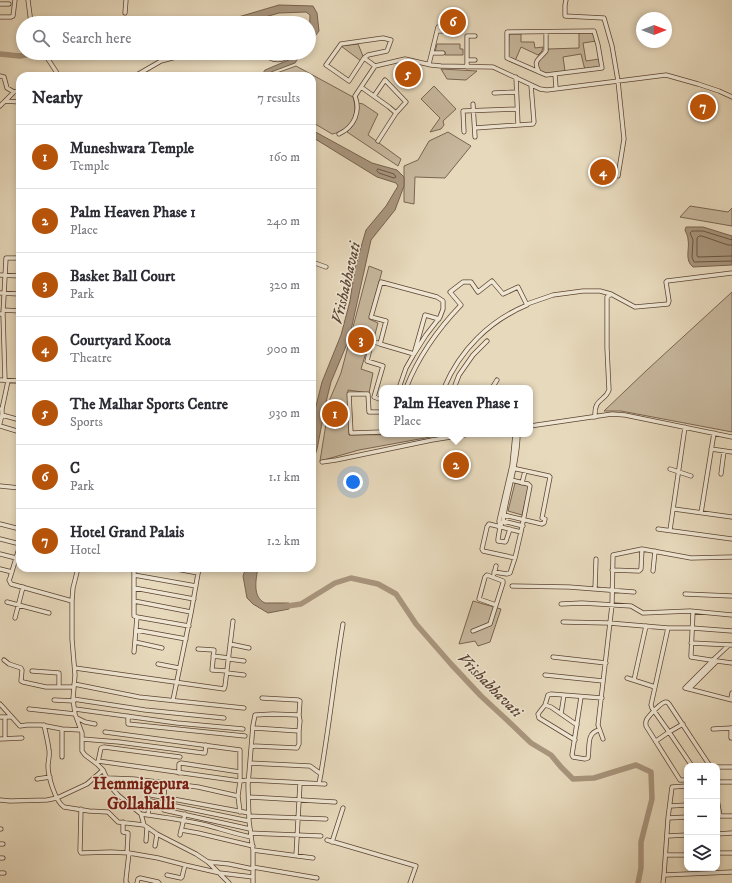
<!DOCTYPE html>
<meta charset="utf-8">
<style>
:root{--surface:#fff;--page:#f7f7f7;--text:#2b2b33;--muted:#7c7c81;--line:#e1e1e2;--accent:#b45309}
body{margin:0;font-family:"IM FELL DW Pica",serif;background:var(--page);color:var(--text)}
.controls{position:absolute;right:12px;bottom:12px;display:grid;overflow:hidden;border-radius:8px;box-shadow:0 2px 6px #0003}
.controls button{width:36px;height:36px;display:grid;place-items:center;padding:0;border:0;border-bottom:1px solid var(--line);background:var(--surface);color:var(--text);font:20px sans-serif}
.compass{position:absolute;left:636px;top:12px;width:36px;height:36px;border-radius:50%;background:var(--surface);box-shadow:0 2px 6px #0003;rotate:90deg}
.you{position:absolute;left:353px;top:482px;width:14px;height:14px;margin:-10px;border:3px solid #fff;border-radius:50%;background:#1a73e8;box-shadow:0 0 0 6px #1a73e833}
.badge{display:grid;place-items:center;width:26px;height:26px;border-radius:50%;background:var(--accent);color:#fff;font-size:13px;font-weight:700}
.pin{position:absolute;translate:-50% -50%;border:2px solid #fff;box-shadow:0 1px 4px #0006}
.popup{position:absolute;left:379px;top:385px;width:154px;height:52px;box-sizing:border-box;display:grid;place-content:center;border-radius:8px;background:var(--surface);filter:drop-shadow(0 1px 3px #0005);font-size:13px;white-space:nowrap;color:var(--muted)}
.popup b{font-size:15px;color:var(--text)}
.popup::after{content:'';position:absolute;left:50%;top:100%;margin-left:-8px;border:8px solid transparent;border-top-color:var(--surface)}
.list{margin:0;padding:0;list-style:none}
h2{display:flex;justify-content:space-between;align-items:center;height:52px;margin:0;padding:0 16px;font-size:17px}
h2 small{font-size:13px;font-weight:400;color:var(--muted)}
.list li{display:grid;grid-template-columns:26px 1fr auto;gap:12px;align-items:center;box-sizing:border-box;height:64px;padding:0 16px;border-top:1px solid var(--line)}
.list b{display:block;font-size:15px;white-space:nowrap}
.list p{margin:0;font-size:13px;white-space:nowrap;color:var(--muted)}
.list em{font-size:13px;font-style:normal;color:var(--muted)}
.icon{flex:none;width:22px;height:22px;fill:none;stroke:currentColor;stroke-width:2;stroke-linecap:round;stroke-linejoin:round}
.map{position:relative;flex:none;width:732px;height:883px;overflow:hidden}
.search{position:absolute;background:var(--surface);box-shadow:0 2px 6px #0003;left:16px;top:16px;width:300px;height:44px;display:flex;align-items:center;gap:10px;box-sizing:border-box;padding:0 14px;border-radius:22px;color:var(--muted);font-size:15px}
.panel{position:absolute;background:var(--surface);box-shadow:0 2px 6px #0003;left:16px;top:72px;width:300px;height:500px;border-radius:12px}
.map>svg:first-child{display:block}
.green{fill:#c7b79d;stroke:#7a6450}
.water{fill:#a8957d;stroke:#77614d}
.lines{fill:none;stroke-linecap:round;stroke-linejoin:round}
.shore{stroke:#6a5440;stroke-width:1}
.river{stroke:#a8957d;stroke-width:5.5}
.minor-casing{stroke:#5c4432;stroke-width:5}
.minor{stroke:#efe6d3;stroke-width:3.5}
.labels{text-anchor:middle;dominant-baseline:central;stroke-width:3;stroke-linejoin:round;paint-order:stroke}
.water-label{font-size:16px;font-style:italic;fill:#5e4634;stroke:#efe6d3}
.quarter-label{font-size:17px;font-weight:bold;fill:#7a1f14;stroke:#efe6d3}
</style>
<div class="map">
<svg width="732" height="883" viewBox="0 0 732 883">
<rect width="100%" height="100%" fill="#e7d9bc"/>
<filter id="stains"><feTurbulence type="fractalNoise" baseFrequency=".005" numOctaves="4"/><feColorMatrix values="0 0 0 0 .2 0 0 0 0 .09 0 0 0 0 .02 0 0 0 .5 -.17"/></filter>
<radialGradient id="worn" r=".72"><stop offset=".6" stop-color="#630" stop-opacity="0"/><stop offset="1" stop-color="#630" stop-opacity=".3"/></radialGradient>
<path class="green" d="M579,32H593L596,41L583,43L586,61L599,59L600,67L585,70L581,54L563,57L565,71C557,72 542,78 538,67C538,66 538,62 539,61C541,55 547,57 548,49L579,48Z
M509,34H521V42H534L535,48L543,47L542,51L538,55L521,47L515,61L508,58Z
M358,44L363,56L361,61L341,46Z
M437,44H460V49H463V55H445V52H435Z
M296,66L353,97C359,115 351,131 332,134L312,122V76H273L274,74Z
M441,69L477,71L466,80L447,79Z
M434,86L456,109L443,121L444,125L441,129L430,132L440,118L421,99Z
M358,103L363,104L378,114L368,135L401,159L398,166L347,132C356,124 359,115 358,103Z
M448,132L471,146L445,178L415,177L414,204L404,202V166L418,160L429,141Z
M690,206L728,212L732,208V226L680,217Z
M369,266L382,271L369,319L378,323L374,338L370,339L361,369L373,373L369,393L348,390L349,435L447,434L359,450L320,461L330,399L341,373Z
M732,292V432L621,411H604L648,369Z
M515,483L529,486L522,515L508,511Z
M473,601L501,609L490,642L478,646L475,641L459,644Z"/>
<path class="water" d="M279,5L313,6L317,13L319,31L309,44L310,15L306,12L279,13L244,23H218Z
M295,53H302L295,63L271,72L269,76H261L265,70L291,59Z
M312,130L321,135L372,163L397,170L404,177V186L395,210L371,240L349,339L331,382L327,398L317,449L312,465V422L322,382L341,335L350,301L355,268L366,230L386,206L398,186L396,183L377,177L312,137Z
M686,227H703L732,236V265L693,267C684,260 690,249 688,239C688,236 686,233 685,230Z
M246,568H258C256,579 252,597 265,603H289V609L268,613L253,604L247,598L243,576Z"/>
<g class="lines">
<path class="shore" d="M378,169L394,174L396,177L394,178L379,173L377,171Z
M732,240L703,231H692L690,233L693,240L692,257L694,262L732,261
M732,245H728L702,236H699L697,238V256L698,257L732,256"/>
<path class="river" d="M0,54L20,56L35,53
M281,607L301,604L335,583L351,578L378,584L396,594L416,624L451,664L481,696L507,720L531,743L551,755L561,767L573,779L594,778L636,765L651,772L652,799L641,842V868L638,883"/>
<g class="minor-casing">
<path id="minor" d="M28,0L31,23
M566,0L565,5V16L604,18L612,46L618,81L624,139L618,176
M0,4H9
M125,13L126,0
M0,17H11L13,16L15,0
M594,31L598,45L602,68L546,75L507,58V32Z
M44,53L59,76
M264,53C271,62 284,62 291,53
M432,53H443
M364,58L349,81L326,65L341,44L383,38L391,40L387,51L368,55L364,58L375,66
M467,60H475
M429,64C432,52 435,39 438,27L445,28V31H437
M467,67V36H475
M539,72C532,60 540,59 546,51V32
M555,74L556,88
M0,76L4,77L7,88L14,92
M135,76L161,61L191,53
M516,77L518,125
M361,87L389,107L396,113L378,141
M494,93L516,92
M374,96L385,80L406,102L396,113
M5,101L20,102
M473,104L475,137
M0,106L14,92L20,90
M475,128L533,124L534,122L531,85
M464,132L463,111L517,109
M339,134C354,127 361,112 355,96L375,66L405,59L431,65L441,66L493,67L540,89L547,90L666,75L698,84L719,91L732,97
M312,262L326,267
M0,275L20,276
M0,293L20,294
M527,304L553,295L583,291H600L611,294L635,307L668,304L669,301L666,282L667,281L732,273
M3,310L20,311
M0,314H3L6,258H20
M3,314L5,380
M380,344L414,354L425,315L439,319
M0,380L20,381
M406,388C419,355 437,330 461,305L450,292L463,282H471L478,292L492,281L503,294L518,287L527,305C489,321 460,350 444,388
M454,388L459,375L473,355L487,341
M492,388L497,380
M382,400L374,397L383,366L367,361L372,341L380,344L386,321L371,317L381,282L437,297L443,301V309L440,317L426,335L414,354L406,368L399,388
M1,409H2V415L20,420
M2,409L8,381
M382,412H369L368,394H349L351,433L382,432
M595,417C594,397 605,402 609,390L607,348V297L610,295
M0,423L2,415
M0,426L20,432
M530,426L612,414L625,415L732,437
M515,434L512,465L499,521L500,527L503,521C507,492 518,463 518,434
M711,449L732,452
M322,462L336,460L432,440L470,434
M670,469L691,476
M721,474L724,451
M511,480L528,484L530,486L521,532
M522,483L525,471
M0,486L20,488
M674,509L732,517
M701,513L714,433
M504,515L542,524L544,523L545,519L542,518L550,477L549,476L512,468
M503,521L523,526
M0,524L20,529
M500,527L498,539V541L505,542L506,541L510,529
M658,529L732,539
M670,530L685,427
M0,539L20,544
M20,545L10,578L9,580L11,584L72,601
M0,554L16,558
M78,568L73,588L72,601V639L75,675L73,699L75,714L82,733V751L85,755L97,764L103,770L111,787L118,795L141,814L144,825L147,827L157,834L196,854L208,862L229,883
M171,568L198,573
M0,569L12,572
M612,570L639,571L641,569L642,549
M653,571L655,551
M494,572L507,574L510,573L515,558L521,532L489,524L487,527L482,549L483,551L515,558
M494,574L496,566
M134,575L196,586
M487,575L503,581V583L496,605L479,599L485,577Z
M512,586L569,587L634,592
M134,588L194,599
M595,589L596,559
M685,594L732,596
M134,601L191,612
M7,602L49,613
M561,604L582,603L631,606L643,613L690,611L732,615
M693,612L691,655V657L717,661L732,663
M137,617L189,626
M15,618L23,587
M563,622L609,623L668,628H692L732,631
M668,628L651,705L652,708L669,732L692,766
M136,630L186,639
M473,631L490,624L496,605
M135,642L162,648
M691,643L732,645
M230,644L249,648
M729,645L713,660L685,688L732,700
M198,649L214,650L212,670L227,671
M134,652L137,617L134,616V569L136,568
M213,656L229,658
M553,657L606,663
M229,659L244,661
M4,660L9,664L21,668L22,670L21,681L23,682L46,687H74
M158,664L179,668
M75,668L224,689L225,686L233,621
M32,671L59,673V687
M227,673L244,675
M545,675L603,681
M627,678L655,687
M634,680L646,626
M74,684L139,697L244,708
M689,689L717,661
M581,697L572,755L573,757L585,759L588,758C590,747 586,733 599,730
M73,699L145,710L224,718
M731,699L732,693
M54,700L74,701
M173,700L191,613L199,568
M0,704L20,726L27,725H41L62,729L81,730
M545,705L551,707L577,725
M29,709L75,714
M75,709L177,723L243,729
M561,714L564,695
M128,716V724L245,736
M0,717H12
M5,717V738
M77,718L85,722L95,724
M44,725C46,734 48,742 49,750C50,756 48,761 48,766C48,776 55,801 64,807L89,811L108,812L118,822L144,825
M253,728L299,731
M731,728V738
M713,729L732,728
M105,732L240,750V781L238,796L240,812
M0,739L22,738
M82,739L119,742L203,753H205L206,745
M603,739L598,725L612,605L613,555L642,549L691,558L732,557
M575,740L539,718L538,714L545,705L548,695L551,694L602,698
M656,741L669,732L683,724
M252,746L297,748L299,744V731L300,721L299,715L300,701L298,700L262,698
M62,757V729
M98,761L240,781L249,780L325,784
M98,762L101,748L104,747L180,757
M250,763L310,766L321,774
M717,767H732
M179,773V764L181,763L240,772
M108,778L134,779L198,787L238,796
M687,778L684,780H680L646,726C646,723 645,722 647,719C649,716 662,701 666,702C668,702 668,703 669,704L710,766
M37,779L50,777
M717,782H732
M165,783L163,809L164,810L250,829
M319,784C329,731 334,677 343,624
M151,795L249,813
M249,797L335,802
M717,799L720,816
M0,800L10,801L47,800L57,798L87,784L103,770
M670,806L687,805
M81,809L80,851L81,853L111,852L129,853L158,858L185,865L220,873L253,877
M141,814C163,817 185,820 206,825C221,829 236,834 251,837
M148,815L149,803L151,801L249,821
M249,816L326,819
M717,816H732
M687,817L668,818L664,875L732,872
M668,818L672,787L687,786
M123,822V832L128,833V835L127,853
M0,829H1
M181,830L198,833L253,846
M251,833L321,836
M717,834L732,833
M180,835L185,814
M667,836L687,835
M327,840L416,866L410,883
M146,841L147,827
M332,842L343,808
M0,844H3
M155,846L157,834
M253,850L313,858
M717,853H732
M666,855H687
M296,856L300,783
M0,858H3
M209,862L229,864L253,869
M253,867L317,878
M0,873H4
M167,875L181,878L182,877L185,865
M127,883L126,882V879L129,853
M137,883L138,879L140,878L158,882L159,883
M253,883V850L249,821L248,785L253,725L255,715L273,714L299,715
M663,883L664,875"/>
</g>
<use href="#minor" class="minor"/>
</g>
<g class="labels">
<g class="water-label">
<text transform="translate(346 283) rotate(-77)">Vrishabhavati</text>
<text transform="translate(490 685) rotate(45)">Vrishabhavati</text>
</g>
<g class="quarter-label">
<text x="141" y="784">Hemmigepura<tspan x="141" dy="20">Gollahalli</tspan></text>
</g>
</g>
<rect width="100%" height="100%" filter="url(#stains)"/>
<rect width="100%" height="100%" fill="url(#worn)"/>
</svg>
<div class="controls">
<button>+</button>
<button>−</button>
<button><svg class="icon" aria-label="layers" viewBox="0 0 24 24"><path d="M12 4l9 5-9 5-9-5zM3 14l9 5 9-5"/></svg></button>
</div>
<svg class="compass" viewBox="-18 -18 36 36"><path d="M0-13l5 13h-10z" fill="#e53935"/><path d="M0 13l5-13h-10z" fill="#7c7c81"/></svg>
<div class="you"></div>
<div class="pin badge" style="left:335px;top:414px">1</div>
<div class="pin badge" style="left:456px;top:465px">2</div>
<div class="popup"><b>Palm Heaven Phase 1</b>Place</div>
<div class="pin badge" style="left:361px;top:340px">3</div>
<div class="pin badge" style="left:603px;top:172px">4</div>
<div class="pin badge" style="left:408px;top:74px">5</div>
<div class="pin badge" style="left:453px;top:22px">6</div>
<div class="pin badge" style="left:703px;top:107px">7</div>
<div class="search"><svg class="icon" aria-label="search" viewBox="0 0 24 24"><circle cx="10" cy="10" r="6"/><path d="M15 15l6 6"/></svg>Search here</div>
<section class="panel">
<h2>Nearby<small>7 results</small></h2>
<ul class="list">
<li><span class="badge">1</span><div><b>Muneshwara Temple</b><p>Temple</p></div><em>160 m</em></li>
<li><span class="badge">2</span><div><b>Palm Heaven Phase 1</b><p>Place</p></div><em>240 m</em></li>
<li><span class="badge">3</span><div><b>Basket Ball Court</b><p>Park</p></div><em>320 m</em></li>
<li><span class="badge">4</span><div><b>Courtyard Koota</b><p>Theatre</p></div><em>900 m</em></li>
<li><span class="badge">5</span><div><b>The Malhar Sports Centre</b><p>Sports</p></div><em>930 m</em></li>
<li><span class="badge">6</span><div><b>C</b><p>Park</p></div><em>1.1 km</em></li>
<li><span class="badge">7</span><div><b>Hotel Grand Palais</b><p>Hotel</p></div><em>1.2 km</em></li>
</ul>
</section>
</div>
